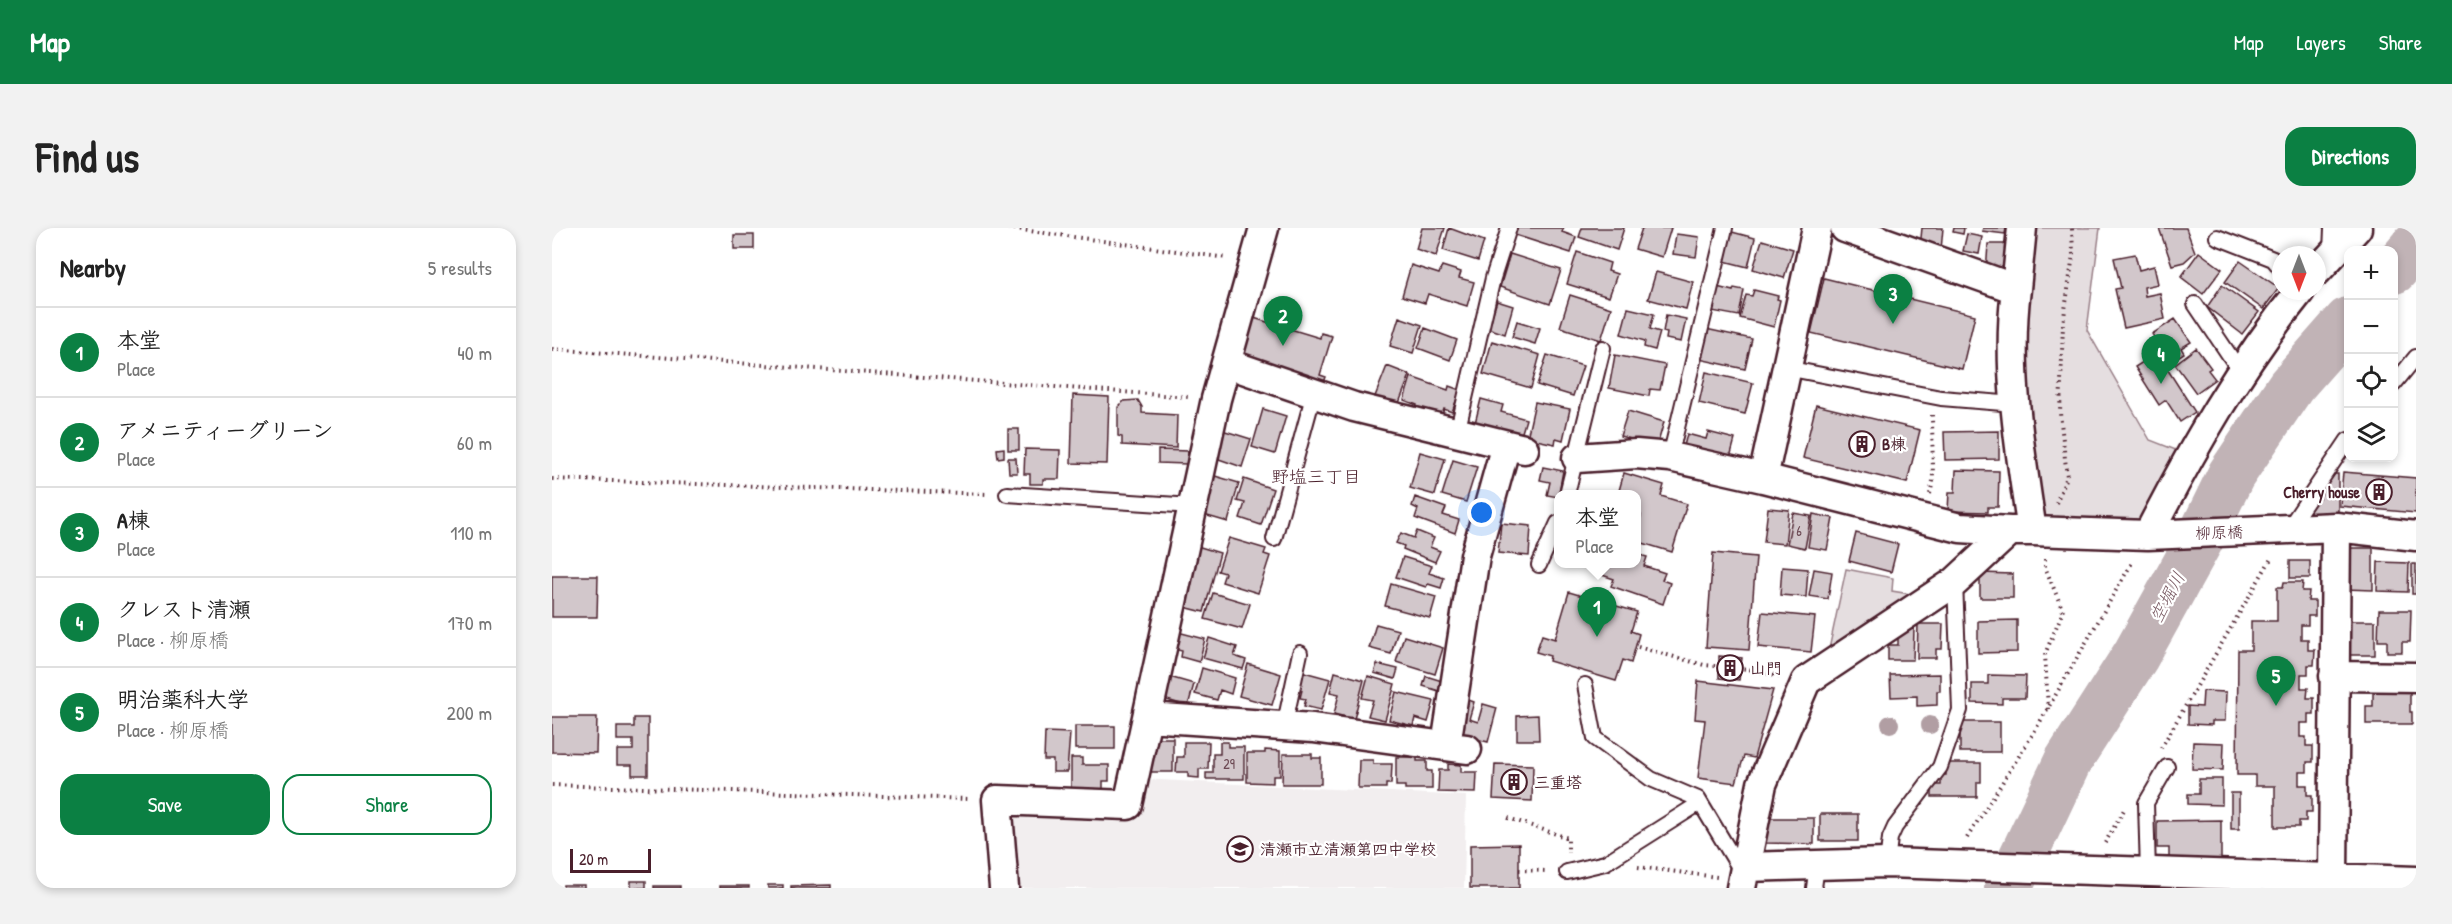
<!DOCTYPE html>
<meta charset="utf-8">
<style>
:root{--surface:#fff;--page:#f2f2f2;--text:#222;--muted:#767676;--line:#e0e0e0;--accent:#0b8043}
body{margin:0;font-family:"Patrick Hand","Klee One",sans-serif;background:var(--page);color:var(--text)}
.controls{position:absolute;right:18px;top:18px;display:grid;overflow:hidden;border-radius:12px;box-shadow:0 3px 9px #0003}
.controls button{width:54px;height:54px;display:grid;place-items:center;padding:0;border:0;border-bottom:2px solid var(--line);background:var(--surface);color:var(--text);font:30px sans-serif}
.compass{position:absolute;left:1720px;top:18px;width:54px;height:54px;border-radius:50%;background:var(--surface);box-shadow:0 3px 9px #0003;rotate:180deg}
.scale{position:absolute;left:18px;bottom:15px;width:81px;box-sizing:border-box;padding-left:6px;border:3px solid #4a1f2b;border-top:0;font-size:16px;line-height:21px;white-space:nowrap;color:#4a1f2b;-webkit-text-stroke:4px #fff;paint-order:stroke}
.you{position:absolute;left:930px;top:285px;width:21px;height:21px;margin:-15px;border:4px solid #fff;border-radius:50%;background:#1a73e8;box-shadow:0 0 0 9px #1a73e833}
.badge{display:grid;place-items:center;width:39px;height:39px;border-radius:50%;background:var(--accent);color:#fff;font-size:20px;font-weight:700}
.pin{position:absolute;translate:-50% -50px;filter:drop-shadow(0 2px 3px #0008)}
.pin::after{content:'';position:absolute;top:32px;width:21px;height:18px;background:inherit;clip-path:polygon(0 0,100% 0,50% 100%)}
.popup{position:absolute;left:1002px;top:262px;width:87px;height:78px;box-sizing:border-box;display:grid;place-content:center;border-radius:12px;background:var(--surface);filter:drop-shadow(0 2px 4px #0005);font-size:20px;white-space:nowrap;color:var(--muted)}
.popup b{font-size:22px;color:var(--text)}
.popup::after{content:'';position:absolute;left:50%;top:100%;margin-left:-12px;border:12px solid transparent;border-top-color:var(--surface)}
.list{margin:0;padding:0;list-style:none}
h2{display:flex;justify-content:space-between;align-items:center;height:78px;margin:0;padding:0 24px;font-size:26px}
h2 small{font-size:20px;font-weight:400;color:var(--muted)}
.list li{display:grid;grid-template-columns:39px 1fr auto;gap:18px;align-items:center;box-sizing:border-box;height:90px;padding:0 24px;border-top:2px solid var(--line)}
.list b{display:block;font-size:22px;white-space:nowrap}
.list p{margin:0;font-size:20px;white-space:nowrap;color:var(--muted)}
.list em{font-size:20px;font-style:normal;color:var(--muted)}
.actions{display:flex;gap:12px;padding:18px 24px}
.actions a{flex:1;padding:14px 0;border:2px solid var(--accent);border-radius:18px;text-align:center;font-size:21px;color:var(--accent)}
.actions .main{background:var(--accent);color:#fff}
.icon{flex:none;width:33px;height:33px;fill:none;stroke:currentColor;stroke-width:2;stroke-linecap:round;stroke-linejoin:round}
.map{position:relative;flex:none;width:1864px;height:660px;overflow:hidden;border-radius:18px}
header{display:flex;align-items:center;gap:36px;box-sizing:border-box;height:84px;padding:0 30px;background:var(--accent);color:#fff}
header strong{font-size:28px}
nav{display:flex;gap:33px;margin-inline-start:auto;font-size:21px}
.intro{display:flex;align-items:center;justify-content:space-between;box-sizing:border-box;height:144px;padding:0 36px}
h1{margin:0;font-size:42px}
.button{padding:15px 27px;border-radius:18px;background:var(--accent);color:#fff;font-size:21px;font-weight:700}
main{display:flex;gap:36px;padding:0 36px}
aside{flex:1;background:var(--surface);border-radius:18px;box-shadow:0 3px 9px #0003}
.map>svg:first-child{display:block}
.built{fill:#f2eeef}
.green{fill:#e5dee0;stroke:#987e86;stroke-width:1.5}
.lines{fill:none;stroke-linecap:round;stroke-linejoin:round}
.river{stroke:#c1b3b6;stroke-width:48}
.building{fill:#d2c7cb;stroke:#4a1f2b;stroke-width:1.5}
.lane-casing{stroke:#4a1f2b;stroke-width:18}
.street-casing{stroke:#4a1f2b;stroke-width:33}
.path{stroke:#4a1f2b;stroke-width:4;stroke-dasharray:1.5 4.5;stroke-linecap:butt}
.lane{stroke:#fff;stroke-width:14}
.street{stroke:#fff;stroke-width:28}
.tree{fill:#b19ea3}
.labels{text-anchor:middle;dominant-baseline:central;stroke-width:4.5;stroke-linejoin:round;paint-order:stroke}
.number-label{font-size:14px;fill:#6c4953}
.poi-label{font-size:16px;font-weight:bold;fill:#4a1f2b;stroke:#fff;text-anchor:start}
.street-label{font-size:16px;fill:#4a1f2b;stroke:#fff}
.neighbourhood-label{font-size:18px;fill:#4a1f2b;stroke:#fff}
.water-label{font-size:18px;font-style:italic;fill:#74535c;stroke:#fff}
</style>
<header>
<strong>Map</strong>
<nav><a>Map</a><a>Layers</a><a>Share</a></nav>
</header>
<div class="intro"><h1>Find us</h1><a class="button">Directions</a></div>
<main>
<aside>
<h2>Nearby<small>5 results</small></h2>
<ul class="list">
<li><span class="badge">1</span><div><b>本堂</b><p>Place</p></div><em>40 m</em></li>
<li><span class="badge">2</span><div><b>アメニティーグリーン</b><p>Place</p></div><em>60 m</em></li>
<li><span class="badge">3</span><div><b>A棟</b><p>Place</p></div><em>110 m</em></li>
<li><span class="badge">4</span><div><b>クレスト清瀬</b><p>Place · 柳原橋</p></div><em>170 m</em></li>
<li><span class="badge">5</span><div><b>明治薬科大学</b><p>Place · 柳原橋</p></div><em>200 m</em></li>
</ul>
<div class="actions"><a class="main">Save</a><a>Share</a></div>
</aside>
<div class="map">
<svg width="1864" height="660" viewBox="0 0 1864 660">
<rect width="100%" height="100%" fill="#fff"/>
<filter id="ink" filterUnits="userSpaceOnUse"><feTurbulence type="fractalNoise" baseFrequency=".0167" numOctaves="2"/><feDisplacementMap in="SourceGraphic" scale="12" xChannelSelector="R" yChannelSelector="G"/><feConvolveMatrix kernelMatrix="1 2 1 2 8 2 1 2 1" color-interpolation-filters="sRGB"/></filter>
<g filter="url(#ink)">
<path class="built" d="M590,551L914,568L912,660H466L461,582H582Z"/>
<path class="green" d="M1470,0H1548L1535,102L1598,212L1639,228L1596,307L1480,303Z
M1294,341L1341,350L1340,363L1364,367L1276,426Z"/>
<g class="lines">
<path class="river" d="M1842,42L1864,16
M1456,660L1516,533L1584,427L1646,315L1679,247L1739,158L1796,93"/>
</g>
<path class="building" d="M870,0H893L884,28L864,21Z
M897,0L932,13L926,33L891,22Z
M965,0H1012L1010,4L1024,9L1019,25L963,7Z
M1030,0H1072L1065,22L1027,9Z
M1090,0H1119L1110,29L1083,21Z
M1370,0H1391L1389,22L1368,20Z
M1402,0H1412L1411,6L1401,4Z
M1431,0H1454L1453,6L1430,3Z
M1607,0H1634L1643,24L1632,34L1620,37Z
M1180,4L1203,10L1196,39L1172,33Z
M1124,6L1147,9L1144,29L1121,26Z
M1415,6L1430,9L1427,26L1411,23Z
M182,7H202V21H182Z
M1210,12L1241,21L1232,50L1201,41Z
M1436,16H1454L1452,46L1434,45Z
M1025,24L1058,35L1056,43L1065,46L1057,69L1015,56Z
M1647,24L1670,41L1651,66L1629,49Z
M958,26L1009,42L998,76L948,59Z
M1583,26L1587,42L1602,38L1606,56L1592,59L1593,68L1608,65L1613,91L1572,100L1563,61L1569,60L1562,30Z
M1688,33L1727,60L1711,81L1673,54Z
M859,37L887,46L890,38L909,44L907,50L922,54L915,78L876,66L873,75L850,68Z
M1104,44L1141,54L1134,81L1096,71Z
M1272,50L1423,87L1410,141L1259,105Z
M1670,57L1707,84L1690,106L1655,79Z
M1165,59L1181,63L1182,60L1192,62L1187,88L1160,83Z
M1202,62L1226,68L1225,71L1228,72L1222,99L1188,90L1194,67L1200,68Z
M1018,67L1059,80L1049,112L1008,99Z
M945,73L961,78L953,106L936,100Z
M1076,80L1102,86L1098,101L1108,104L1103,122L1092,119L1093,113L1069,106Z
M1114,87L1134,91L1129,114L1114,111L1115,105L1111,104Z
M695,88L768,110L769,105L780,108L768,147L774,149L771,157L750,150L751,146L683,125Z
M847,89L870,97L861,125L838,118Z
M1623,91L1639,114L1629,120L1632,125L1618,134L1600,106Z
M965,93L988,100L983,116L960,109Z
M873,100L905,112L898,132L866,120Z
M1154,101L1200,111L1193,141L1147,131Z
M940,113L988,127L979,160L931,146Z
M1644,120L1659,140L1656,142L1663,151L1644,165L1623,136Z
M1605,125L1643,184L1628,194L1614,172L1607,177L1583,139Z
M995,127L1031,138L1021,168L985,157Z
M1063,127L1113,137L1108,162L1098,161L1097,168L1057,160Z
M835,138L858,147L845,180L822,171Z
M1154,144L1201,155L1193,186L1147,175Z
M859,149L896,162L897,158L908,162L900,184L892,181L888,192L863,183L865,177L852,172Z
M521,167L557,169L555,236L519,235Z
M929,171L951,177L949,184L974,191L968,211L922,199Z
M586,172L590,179V185L625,187L624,220L570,217V209L566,208V179L572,173Z
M983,174L1018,181L1011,212L1004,210L1003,216L975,210Z
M1264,177L1368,202L1355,255L1251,230Z
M711,181L734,188L723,226L700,219Z
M1076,183L1112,194L1105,218L1068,208Z
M456,201H467V222H456Z
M670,202L699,211L690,239L661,229Z
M1447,203V231L1393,232L1392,204Z
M1156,204L1183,211L1176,237L1130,226L1135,206L1154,211Z
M452,220V229L446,230L445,221Z
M473,221L508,222L507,251H491V256H478V246H472Z
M606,222L636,223L635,236L606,235Z
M868,224L893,231L883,267L858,260Z
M456,230H464L465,245H457Z
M901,232L925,239L914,274L890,267Z
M991,239L1011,243L1006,269L995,267L998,254L988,252Z
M1404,242L1447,243L1446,279H1436V284L1396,283L1397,264H1403Z
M1791,244L1864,250V285L1788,278Z
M1072,245L1112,257L1109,268L1135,276L1120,324L1084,313L1089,287L1084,286V266H1066Z
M1778,246H1786V288L1758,287V278L1762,271H1768L1769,257Z
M663,248L687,255L676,294L652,287Z
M692,251L721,261L709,297L688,290L693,275L685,273Z
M863,269L894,280L891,287L907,292L903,305L863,290L866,281L860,278Z
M1216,280L1237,282L1233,316L1212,314Z
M1241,285L1259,288L1253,320L1235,316Z
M1261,286L1281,290L1275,322L1256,319Z
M949,295L979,298L977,328L946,325Z
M865,303L882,310L878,319L888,323L883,334L851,321L852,318L844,315L849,305L862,310Z
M1304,305L1346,316L1339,344L1297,333Z
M677,310L714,321L712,326L718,328L706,365L670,354L673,345L666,343Z
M645,318L668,325L652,384L628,378Z
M1794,320H1821V362L1793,361Z
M1161,325L1204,329L1197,422L1154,419Z
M1084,326L1095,329L1092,338L1113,345L1110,352L1118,355L1111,376L1059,358L1062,351L1041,344L1044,336H1084Z
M851,329L880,338L877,345L892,350L889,360L876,356L874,359L844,349Z
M1738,333H1758V350H1738Z
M1826,334L1857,335L1856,364L1825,363Z
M1860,336H1864V366H1860Z
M1230,339L1256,341L1254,369L1228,367Z
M1262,341L1280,344L1276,371L1257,368Z
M1428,345L1461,346V370H1428Z
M0,348H46L45,389H0Z
M1732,354H1751L1750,363H1757L1756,373H1763V388H1756V397H1749V411H1756V422H1763L1762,437H1756V446H1749V460H1756L1755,470H1762V486H1756V495H1748V509H1754V518H1761V534H1755V544H1747V557H1755V567H1760V584H1754V593H1747V599H1723V558H1703V547H1685L1686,422H1699V393H1725V359H1731Z
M839,356L884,369L878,390L833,378Z
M1017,364L1085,384L1079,403L1087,406L1079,435L1071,432L1064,453L997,433L998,428L984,424L990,407L1003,411Z
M661,365L698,376L690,401L653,391Z
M1827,382H1859L1858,414H1850V424H1835V413H1826Z
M1210,384L1263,389L1259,424L1206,419Z
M1465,392V424L1426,425V393Z
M1792,393H1823V427H1792Z
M824,396L846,402L839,426L817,420Z
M1366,396H1391L1390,421H1384V430H1365Z
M1346,401H1362L1361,432H1336V417H1346Z
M618,402L653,411L647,434L629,429L630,423L614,419Z
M852,408L891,420L883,446L844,434Z
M657,410L685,419L682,428L694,432L691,441L651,430Z
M1167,428L1190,430L1187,452L1167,450Z
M696,436L729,446L720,477L687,468Z
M825,436L846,441L843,451L822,445Z
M650,440L683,450L679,466L668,462L665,472L643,466Z
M752,444L778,451L769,482L752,478L754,471L748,470L750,462L747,461Z
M783,444L812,452L802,491L782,486L787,466L778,464Z
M1388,446V463H1385V477L1365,478V468L1339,469L1338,447Z
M1436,447L1474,448L1473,470H1450V476L1420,475V456H1436Z
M614,448L642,456L636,478L608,470Z
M816,448L843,456L833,492L816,488L821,472L810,470Z
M874,448L890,453L887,463L871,458Z
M1146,453L1221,462L1202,530L1192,528L1184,555L1146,550L1153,492L1143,491Z
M1821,460L1858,461V484H1860V496H1814V478H1821Z
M1651,463L1674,464L1673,493H1660V497L1636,496V478L1650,479Z
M844,464L882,473L876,494L863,490L861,498L837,492Z
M911,470L922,474L917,491L926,494L931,476L945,480L936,514L901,505Z
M986,487L987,512H965V488Z
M0,489H45L44,525L0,524Z
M82,490H96V547H80V537H65V522H81V512H65V499H82Z
M1408,494H1448V524H1408Z
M523,498H563V521H523Z
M493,504L518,505L515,544H501V532H492Z
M599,510H621V544H592Z
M632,514H657L656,541H647V550L636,549V544H624L625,529H632Z
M668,514H676V519H692V551H654V545H661V526H668Z
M1641,514L1672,515L1671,542L1640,541Z
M713,522L728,523V548H721V555L695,554V525H713Z
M731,526H760V530H769V556H730Z
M844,529H865V533H875V543H880V561H853V558H844Z
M519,530H530V537H557V553H551V561H519Z
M807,532H821V536H840L839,556H834V560H806Z
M1394,535H1429V554H1425V569H1380V557H1389V547H1394Z
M896,536L909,537V544H925L924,565L886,564L887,542H896Z
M943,536L981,537L980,573L941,571Z
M1647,551H1670V577L1636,576V566H1647Z
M1679,565H1687V601H1679Z
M1268,586H1306V613H1268Z
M1214,590H1262V616L1214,615Z
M1669,592V631L1617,632V620H1605V593Z
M967,616V660H918V617Z
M79,653H94V660H79Z
M11,657H32V660H11Z
M216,657H231V660H216Z
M279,657V660H239V658Z
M102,658H128V660H102Z
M168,658H197V660H168Z"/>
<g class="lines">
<g class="lane-casing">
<path id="lane" d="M1665,9L1721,31L1729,41
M1779,24L1780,0
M1643,76L1688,143
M1234,140L1389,170L1463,176
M1842,156L1864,129
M905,205L941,50L957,0
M1118,229L1173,0
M455,266L641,278
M1015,266L1051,120
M1736,301L1796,212
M722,311L762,165
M987,337L1006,295
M1033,457L1043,510L1099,551L1146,571L1185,636L1194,639
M732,499L748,425
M1335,635L1338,610L1343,599L1388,539L1408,482L1403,354
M1015,644L1053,635L1148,575
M1596,644L1594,575L1615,539
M1262,660L1265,637"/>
</g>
<g class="street-casing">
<path id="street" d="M1293,0L1464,61C1454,141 1468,223 1480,303L1596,307L1784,299L1864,308
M1765,43L1805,0
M1464,61L1470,0
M674,135L802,179L972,221
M1025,230L1084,226L1118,229L1211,250L1408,300L1458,303
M1211,250L1265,0
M1596,307C1640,221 1688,137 1748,63
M1782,448L1864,449
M595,489L761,500L915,521
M894,517L923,328L954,217
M1194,639L1335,635L1864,653
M1781,650L1784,299
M452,660L445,572L576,577L664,171L712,0
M1189,660L1210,556L1254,453L1403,354L1458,303H1480"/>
</g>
<path class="path" d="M456,0L675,30
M0,121L636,169
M0,251L436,266
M1378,266L1381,253L1380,187
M1504,275L1515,249L1508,185L1511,96L1521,27L1520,0
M1493,331V339L1511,383L1493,426L1496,481
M1086,419L1152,437L1196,441L1227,448
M1609,520L1720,329
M0,557L418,571
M956,590L1016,610V625
M1415,610L1481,506L1581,333
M1553,615L1573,580
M1086,639L1165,649
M967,642L996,643"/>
<use href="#lane" class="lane"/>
<use href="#street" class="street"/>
</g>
<g class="tree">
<circle cx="1338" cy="496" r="9"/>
<circle cx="1378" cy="497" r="9"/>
</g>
</g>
<defs>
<g id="building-ring" transform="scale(1.35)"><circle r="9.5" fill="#fff" stroke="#4a1f2b" stroke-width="1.5"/><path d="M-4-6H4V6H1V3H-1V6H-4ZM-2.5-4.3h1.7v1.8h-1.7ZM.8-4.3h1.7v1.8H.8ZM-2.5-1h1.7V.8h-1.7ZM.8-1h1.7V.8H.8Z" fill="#4a1f2b"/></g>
<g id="school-ring" transform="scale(1.35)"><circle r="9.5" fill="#fff" stroke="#4a1f2b" stroke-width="1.5"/><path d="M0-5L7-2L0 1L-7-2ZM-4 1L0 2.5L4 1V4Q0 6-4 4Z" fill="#4a1f2b"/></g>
</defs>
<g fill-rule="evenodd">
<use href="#building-ring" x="1310" y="216"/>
<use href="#building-ring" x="1827" y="264"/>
<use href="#building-ring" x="1178" y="440"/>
<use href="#building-ring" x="962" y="554"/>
<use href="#school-ring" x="688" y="621"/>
</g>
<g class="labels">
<g class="number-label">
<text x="1247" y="302">6</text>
<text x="677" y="535">29</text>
</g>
<g class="poi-label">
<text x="1330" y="216">B棟</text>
<text x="1808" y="264" text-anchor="end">Cherry house</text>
<text x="1198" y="440">山門</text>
<text x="982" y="554">三重塔</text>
<text x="708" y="621">清瀬市立清瀬第四中学校</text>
</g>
<g class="street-label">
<text transform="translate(1667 304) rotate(-2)">柳原橋</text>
</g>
<g class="neighbourhood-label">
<text x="764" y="248">野塩三丁目</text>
</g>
<g class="water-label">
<text transform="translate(1615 369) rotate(-62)">空堀川</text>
</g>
</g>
</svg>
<div class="controls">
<button>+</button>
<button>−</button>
<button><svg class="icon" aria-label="locate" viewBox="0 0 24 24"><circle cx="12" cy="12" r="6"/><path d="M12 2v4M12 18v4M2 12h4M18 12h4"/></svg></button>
<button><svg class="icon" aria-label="layers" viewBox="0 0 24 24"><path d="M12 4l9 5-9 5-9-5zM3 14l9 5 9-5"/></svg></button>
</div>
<svg class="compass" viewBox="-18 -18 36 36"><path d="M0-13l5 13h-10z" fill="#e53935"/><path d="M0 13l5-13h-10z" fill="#767676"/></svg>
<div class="scale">20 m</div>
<div class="you"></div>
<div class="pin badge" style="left:1045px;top:409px">1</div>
<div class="popup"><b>本堂</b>Place</div>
<div class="pin badge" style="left:731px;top:118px">2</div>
<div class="pin badge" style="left:1341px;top:96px">3</div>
<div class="pin badge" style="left:1609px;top:156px">4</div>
<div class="pin badge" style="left:1724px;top:478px">5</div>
</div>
</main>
